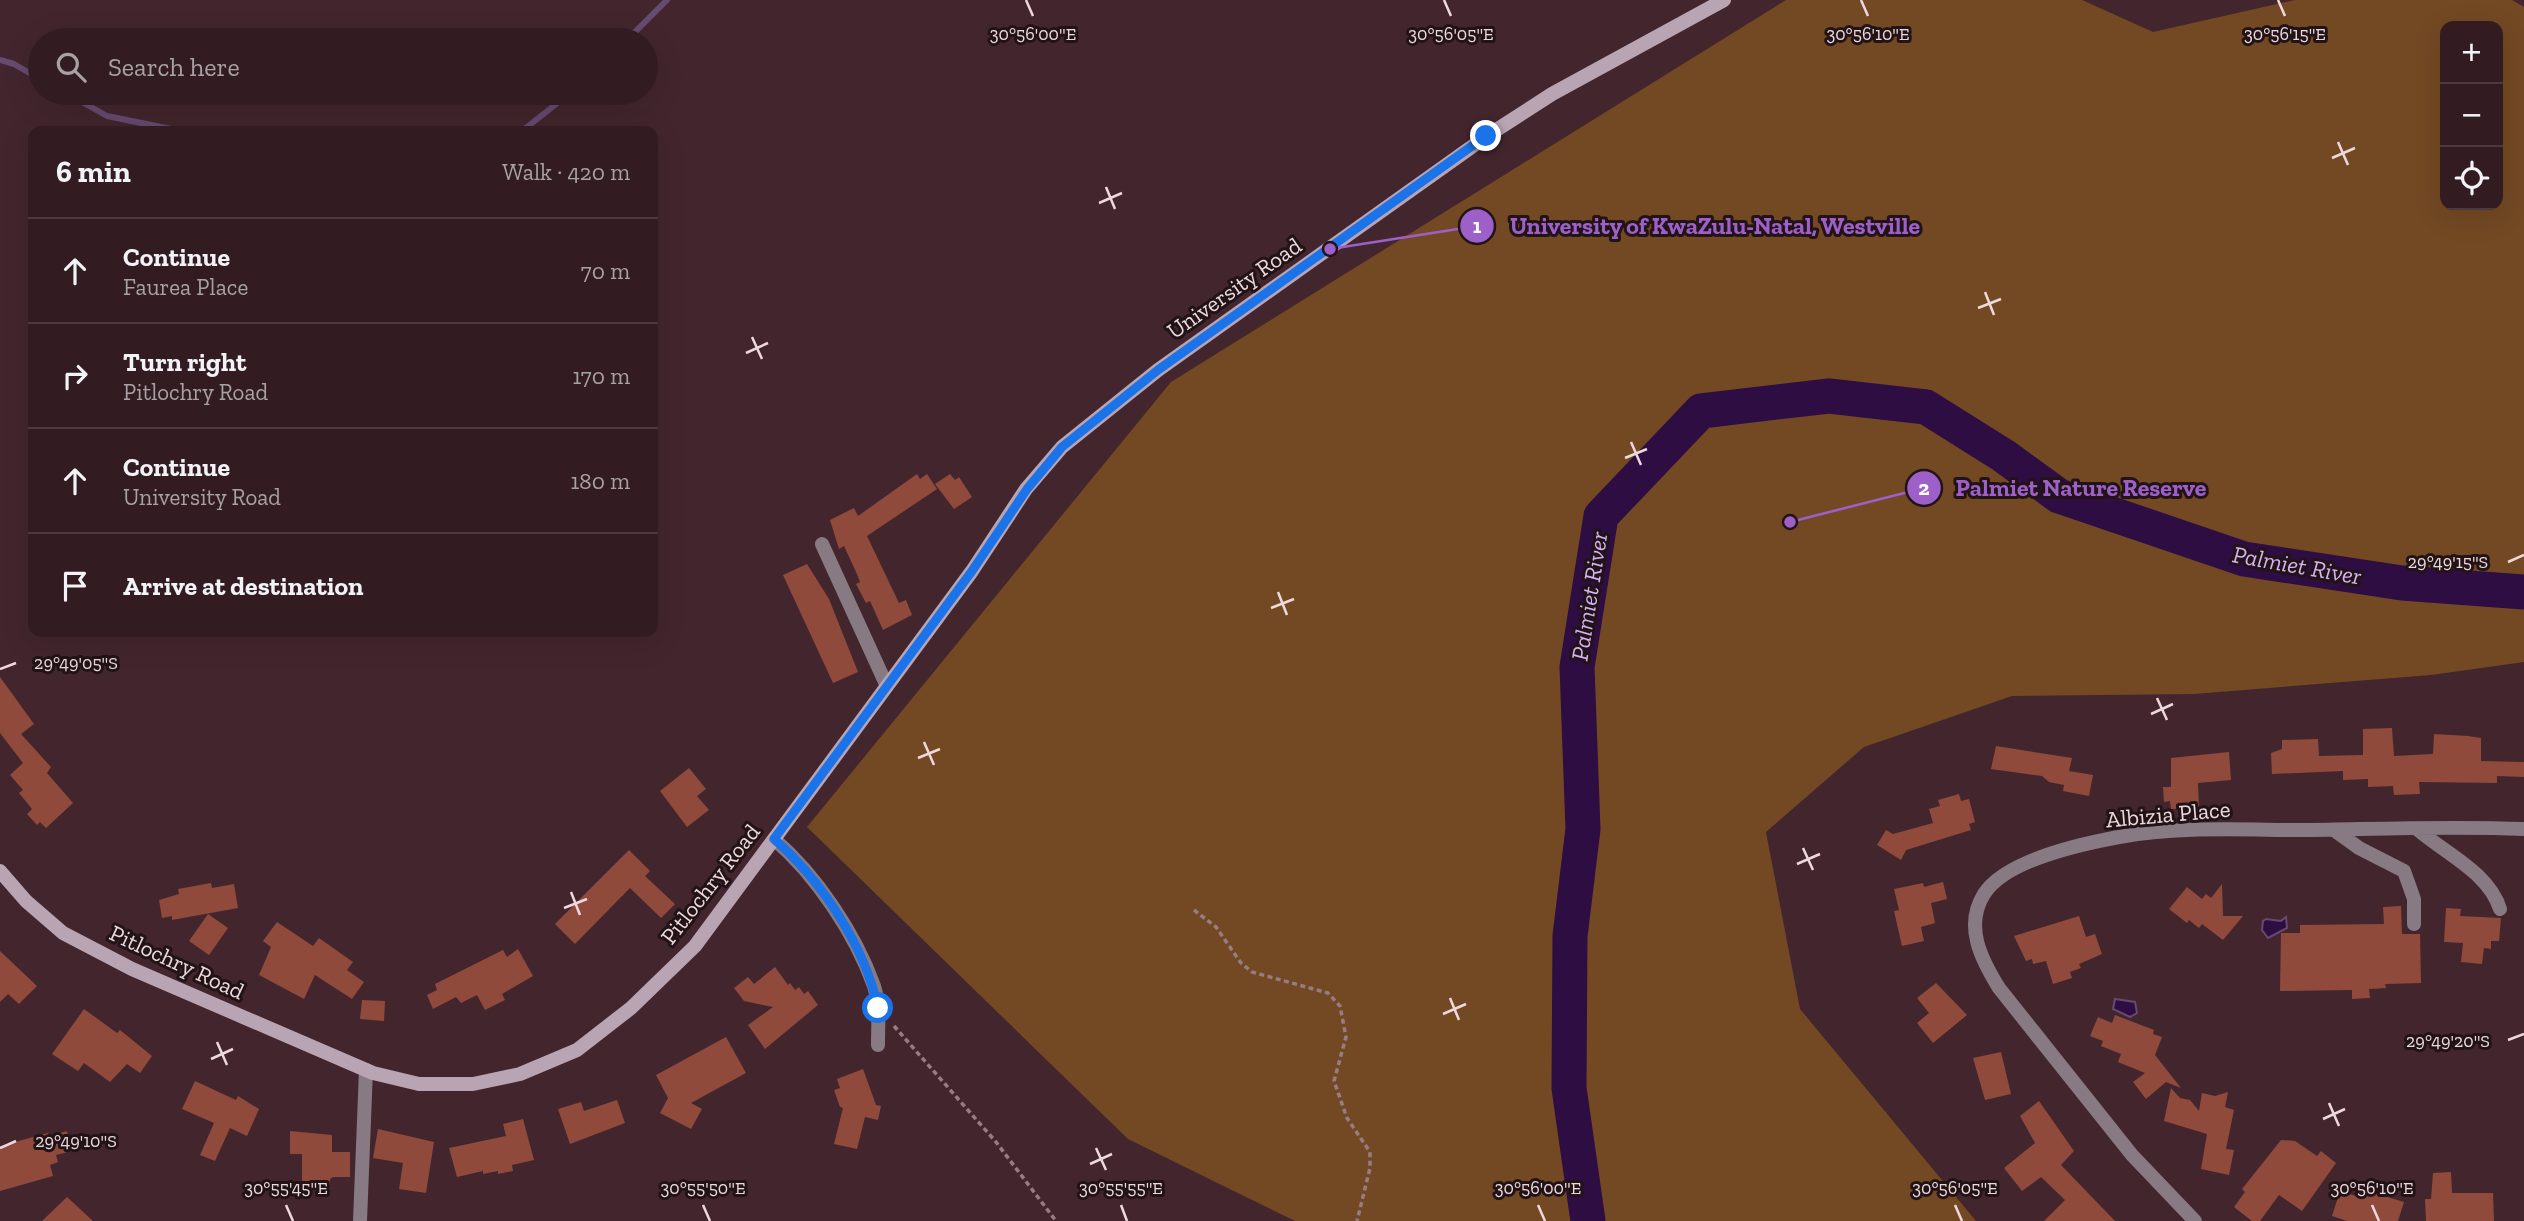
<!DOCTYPE html>
<meta charset="utf-8">
<style>
:root{--surface:#321c22;--page:#3a252a;--text:#f1f3f6;--muted:#a8a1a5;--line:#4d3a40}
body{margin:0;font-family:"Zilla Slab",serif;background:var(--page);color:var(--text)}
.controls{position:absolute;right:21px;top:21px;display:grid;overflow:hidden;border-radius:14px;box-shadow:0 7px 28px #0002}
.controls button{width:63px;height:63px;display:grid;place-items:center;padding:0;border:0;border-bottom:2px solid var(--line);background:var(--surface);color:var(--text);font:35px sans-serif}
.stop{position:absolute;width:21px;height:21px;margin:-16px;border:5px solid #1a73e8;border-radius:50%;background:#fff}
.stop.end{background:#1a73e8;border-color:#fff;box-shadow:0 2px 7px #0008}
.list{margin:0;padding:0;list-style:none}
h2{display:flex;justify-content:space-between;align-items:center;height:91px;margin:0;padding:0 28px;font-size:30px}
h2 small{font-size:23px;font-weight:400;color:var(--muted)}
.list li{display:grid;grid-template-columns:46px 1fr auto;gap:21px;align-items:center;box-sizing:border-box;height:105px;padding:0 28px;border-top:2px solid var(--line)}
.list b{display:block;font-size:26px;white-space:nowrap}
.list p{margin:0;font-size:23px;white-space:nowrap;color:var(--muted)}
.list em{font-size:23px;font-style:normal;color:var(--muted)}
.icon{flex:none;width:38px;height:38px;fill:none;stroke:currentColor;stroke-width:2;stroke-linecap:round;stroke-linejoin:round}
.map{position:relative;flex:none;width:2524px;height:1221px;overflow:hidden}
.search{position:absolute;background:var(--surface);box-shadow:0 7px 28px #0002;left:28px;top:28px;width:630px;height:77px;display:flex;align-items:center;gap:18px;box-sizing:border-box;padding:0 24px;border-radius:38px;color:var(--muted);font-size:26px}
.panel{position:absolute;background:var(--surface);box-shadow:0 7px 28px #0002;left:28px;top:126px;width:630px;height:511px;border-radius:14px}
.map>svg:first-child{display:block}
.green{fill:#734923;fill-rule:evenodd}
.water{fill:#2d0d42;stroke:#674a70;stroke-width:2}
.lines{fill:none;stroke-linecap:round;stroke-linejoin:round}
.stream{stroke:#674a70;stroke-width:6}
.river{stroke:#2d0d42;stroke-width:35}
.building{fill:#8f4a3c}
.path{stroke:#967d83;stroke-width:3.5;stroke-dasharray:5 3.5;stroke-linecap:butt}
.street{stroke:#877a83;stroke-width:14}
.secondary{stroke:#b8a4b2;stroke-width:14}
.route{stroke:#1a73e8;stroke-width:9}
.ticks{fill:none;stroke:#edd9dd;stroke-width:2.5}
.labels{text-anchor:middle;dominant-baseline:central;stroke-width:6;stroke-linejoin:round;paint-order:stroke}
.street-label{font-size:23px;fill:#edd9dd;stroke:#211316}
.water-label{font-size:24px;font-style:italic;fill:#d5b1f5;stroke:#211316}
.ticks-label{font-size:18px;text-anchor:middle;fill:#edd9dd;stroke:#211316;stroke-width:6;stroke-linejoin:round;paint-order:stroke}
.leader{fill:none;stroke:#9d60c8;stroke-width:2.5}
.callout-dot{fill:#9d60c8;stroke:#211316;stroke-width:2.5}
.mark-label{font-size:21px;text-anchor:middle;font-weight:bold;fill:#fff}
.callout-label{font-size:24px;text-anchor:middle;font-weight:bold;fill:#9d60c8;stroke:#211316;stroke-width:6;stroke-linejoin:round;paint-order:stroke}
</style>
<div class="map">
<svg width="2524" height="1221" viewBox="0 0 2524 1221">
<rect width="100%" height="100%" fill="#43262d"/>
<path class="green" d="M1786,0H2082L2153,32L2295,0H2512L2524,7V662L2431,675L2194,694L2012,696L1864,747L1766,832L1800,1009L1976,1221H1295L1128,1139L807,827L1171,382ZM2445,26H2498V205H2445Z"/>
<path class="water" d="M2286,917L2287,928L2268,938L2262,930L2263,921L2266,919L2281,921Z
M2115,999L2135,1002L2137,1013L2130,1017L2113,1009Z"/>
<g class="lines">
<path class="stream" d="M627,40L667,0
M0,60L14,64L40,79
M66,93L107,116L181,131
M522,131L570,93"/>
<path class="river" d="M1588,1221L1569,1088L1570,936L1583,829L1577,667L1601,516L1701,411L1829,396L1926,407L2004,456L2059,496L2244,559L2402,583L2524,592"/>
</g>
<path class="building" d="M917,474L920,479L927,474L937,489L867,536L899,603L906,600L912,615L883,630L870,601L866,603L856,584L860,582L857,574L844,546L839,549L830,520L854,508L858,516Z
M950,474L955,480L959,477L972,497L954,509L935,484Z
M807,564L829,599L858,672L833,683L783,575Z
M0,677L34,724L21,734L51,767L47,773L73,803L46,828L40,822L37,825L27,814L32,809L19,793L23,790L10,775L23,763L0,733Z
M2392,728L2394,756L2433,754L2434,734L2468,736L2481,738V761L2524,762V777L2497,776V783L2419,782L2420,794L2394,795L2393,786L2368,787V779L2343,780V771L2272,774L2271,753L2282,749V740L2318,739L2319,756L2363,755V729Z
M1996,746L2072,758L2069,771L2093,775L2089,796L2063,791L2064,785L2049,782L2042,776L1991,769Z
M2229,752L2231,780L2198,783L2199,808L2171,809L2170,801L2164,802L2163,787H2171V758Z
M689,768L706,789L697,796L709,810L687,827L660,791Z
M1959,794L1961,801L1969,799L1975,822L1969,824L1971,830L1906,850L1901,860L1877,845L1886,830L1893,834L1933,823L1929,809L1940,806L1938,800Z
M629,850L650,871L645,876L675,904L661,918L630,888L575,944L555,924Z
M1943,882L1947,899L1931,903L1935,923L1921,927L1924,941L1902,946L1894,911L1899,910L1894,889L1923,883L1924,887Z
M211,883L212,888L234,884L238,908L172,920V916L162,918L159,900L179,894L178,889Z
M2222,884L2223,916H2243L2223,940L2202,924L2199,928L2189,920L2187,923L2169,909L2187,887L2202,899L2206,894L2211,898Z
M2401,906L2402,934H2420L2421,983L2385,984L2386,988L2369,989L2370,998L2352,999V990L2280,991L2281,933H2300V925L2384,924L2383,907Z
M2446,908L2461,909L2460,916L2501,918L2499,941H2491V949L2484,948L2482,964L2461,962L2463,943L2444,942Z
M208,914L228,928L209,955L189,941Z
M2079,916L2086,937L2095,934L2102,954L2079,964L2081,968L2070,972L2072,978L2053,984L2046,961L2033,964L2032,959L2026,961L2014,936Z
M277,922L313,946L319,938L353,962L347,970L364,982L352,999L315,975L304,999L259,975L271,947L263,941Z
M518,949L533,976L502,994L505,1000L485,1010L477,995L461,1003L456,997L433,1009L427,995L437,990L435,984L503,950L507,957Z
M0,951L37,986L19,1004L8,994L0,1002Z
M775,967L788,985L790,983L795,990L799,987L804,994L808,991L818,1005L765,1049L748,1025L773,1007L744,1001L734,988L748,977L754,984Z
M1936,983L1967,1015L1933,1043L1917,1023L1929,1013L1917,998Z
M362,1000L385,1001L384,1021L360,1019Z
M84,1009L117,1033L120,1030L152,1056L140,1073L127,1064L110,1082L84,1063L78,1071L52,1054Z
M2115,1015L2154,1030L2153,1034L2162,1037L2155,1055L2181,1088L2166,1082L2146,1099L2133,1082L2145,1073L2118,1062L2121,1054L2101,1046L2103,1041L2090,1036L2098,1017L2112,1023Z
M726,1037L746,1073L691,1103L702,1109L691,1129L660,1113L668,1098L656,1075Z
M2001,1052L2011,1094L1985,1100L1973,1058Z
M863,1069L876,1105L881,1106L878,1120L865,1117L857,1149L834,1144L843,1108L840,1107L834,1090L840,1088L837,1079Z
M195,1081L236,1100L238,1096L259,1109L247,1136L230,1128L215,1161L200,1155L214,1123L182,1109Z
M2171,1088L2180,1098L2190,1100L2199,1111L2202,1093L2215,1096L2228,1092L2225,1107L2234,1110L2226,1149L2234,1150L2229,1175L2201,1169L2207,1134L2164,1121Z
M617,1100L625,1123L570,1144L558,1109L581,1102L584,1111Z
M2039,1101L2074,1151L2061,1165L2115,1221H2044L2065,1200L2041,1177L2022,1191L2004,1168L2035,1143L2020,1116Z
M523,1119L534,1160L512,1165L513,1171L498,1174V1171L483,1174V1171L457,1177L449,1148L506,1136L503,1124Z
M378,1129L434,1142L426,1193L399,1189L403,1163L373,1158Z
M67,1131L72,1151L56,1155L58,1162L50,1165L53,1176L0,1191V1146L48,1133L49,1136Z
M290,1131L332,1135V1152H350V1177H333L330,1179L329,1191H302V1154H290Z
M2281,1140L2295,1141L2317,1156L2321,1151L2336,1163L2302,1211L2279,1195L2260,1221H2252L2234,1207L2245,1192L2242,1189Z
M2451,1172L2452,1193H2493L2494,1221H2426L2425,1199H2431L2433,1173Z
M2364,1190L2404,1202L2398,1221H2347L2332,1216L2340,1191L2362,1198Z
M67,1197L93,1221H42Z"/>
<g class="lines">
<path class="path" d="M1194,910L1216,927L1241,963L1252,972L1328,993L1340,1006L1346,1037L1334,1081L1347,1118L1370,1152V1168L1357,1221
M894,1026L996,1142L1056,1221"/>
<path class="street" d="M822,544L886,684
M2417,829C2446,854 2489,873 2500,909
M2334,830L2359,848L2404,871L2414,899V924
M774,839C816,875 855,933 874,986C880,1005 878,1025 878,1045
M360,1221L366,1070
M2195,1221L2132,1155L1999,988C1981,959 1964,926 1984,894C2006,860 2081,844 2119,837C2179,826 2244,830 2305,830C2378,829 2451,826 2524,829"/>
<path class="secondary" d="M0,871L26,901L63,933L132,969L373,1073L419,1084H473L520,1074L577,1050L631,1008L695,946L972,571L1026,489L1062,447L1158,370L1487,136L1552,94L1724,0"/>
</g>
<g class="lines">
<path class="route" d="M878,1008C865,946 821,880 774,839L972,571L1027,489L1062,447L1158,370L1486,136"/>
</g>
<path class="ticks" d="M1026,0L1033,16M1444,0L1451,16M1861,0L1868,16M2278,0L2285,16M2338,142L2348,165M2332,158L2355,148M1106,187L1115,209M1099,203L1122,193M1985,292L1994,315M1978,308L2001,299M752,337L762,359M746,353L768,343M1631,442L1641,465M1625,458L1647,449M2508,562L2524,555M1278,592L1287,615M1271,608L1294,599M0,669L16,663M2157,698L2167,720M2151,714L2173,704M924,742L934,765M918,758L940,749M1803,848L1813,870M1797,864L1820,854M571,892L580,915M564,908L587,899M1450,998L1459,1020M1443,1014L1466,1004M2508,1040L2524,1034M217,1042L227,1065M211,1059L233,1049M2329,1103L2339,1126M2323,1119L2345,1109M0,1148L16,1141M1096,1148L1106,1170M1090,1164L1112,1154M286,1205L293,1221M703,1205L710,1221M1121,1205L1127,1221M1538,1205L1545,1221M1955,1205L1962,1221M2372,1205L2379,1221"/>
<g class="labels">
<g class="street-label">
<text transform="translate(1234 288) rotate(-35)">University Road</text>
<text transform="translate(2168 814) rotate(-5)">Albizia Place</text>
<text transform="translate(710 884) rotate(-52)">Pitlochry Road</text>
<text transform="translate(177 962) rotate(25)">Pitlochry Road</text>
</g>
<g class="water-label">
<text transform="translate(2297 565) rotate(10)">Palmiet River</text>
<text transform="translate(1589 596) rotate(-81)">Palmiet River</text>
</g>
</g>
<g class="ticks-label">
<text x="1033" y="40">30°56'00"E</text>
<text x="1451" y="40">30°56'05"E</text>
<text x="1868" y="40">30°56'10"E</text>
<text x="2285" y="40">30°56'15"E</text>
<text x="2448" y="568">29°49'15"S</text>
<text x="76" y="669">29°49'05"S</text>
<text x="2448" y="1047">29°49'20"S</text>
<text x="76" y="1147">29°49'10"S</text>
<text x="286" y="1194">30°55'45"E</text>
<text x="703" y="1194">30°55'50"E</text>
<text x="1121" y="1194">30°55'55"E</text>
<text x="1538" y="1194">30°56'00"E</text>
<text x="1955" y="1194">30°56'05"E</text>
<text x="2372" y="1194">30°56'10"E</text>
</g>
<path class="leader" d="M1330 249L1477 226M1790 522L1924 488"/>
<g class="callout-dot">
<circle cx="1330" cy="249" r="7"/>
<circle cx="1790" cy="522" r="7"/>
<circle cx="1477" cy="226" r="18"/>
<circle cx="1924" cy="488" r="18"/>
</g>
<g class="mark-label">
<text x="1477" y="233">1</text>
<text x="1924" y="495">2</text>
</g>
<g class="callout-label">
<text x="1715" y="234">University of KwaZulu-Natal, Westville</text>
<text x="2081" y="496">Palmiet Nature Reserve</text>
</g>
</svg>
<div class="controls">
<button>+</button>
<button>−</button>
<button><svg class="icon" aria-label="locate" viewBox="0 0 24 24"><circle cx="12" cy="12" r="6"/><path d="M12 2v4M12 18v4M2 12h4M18 12h4"/></svg></button>
</div>
<div class="stop" style="left:878px;top:1008px"></div>
<div class="stop end" style="left:1486px;top:136px"></div>
<div class="search"><svg class="icon" aria-label="search" viewBox="0 0 24 24"><circle cx="10" cy="10" r="6"/><path d="M15 15l6 6"/></svg>Search here</div>
<section class="panel">
<h2>6 min<small>Walk · 420 m</small></h2>
<ul class="list">
<li><svg class="icon" aria-label="ahead" viewBox="0 0 24 24"><path d="M12 20V5M6 11l6-6 6 6"/></svg><div><b>Continue</b><p>Faurea Place</p></div><em>70 m</em></li>
<li><svg class="icon" aria-label="right" viewBox="0 0 24 24"><path d="M7 20v-9h11M14 6l5 5-5 5"/></svg><div><b>Turn right</b><p>Pitlochry Road</p></div><em>170 m</em></li>
<li><svg class="icon" aria-label="ahead" viewBox="0 0 24 24"><path d="M12 20V5M6 11l6-6 6 6"/></svg><div><b>Continue</b><p>University Road</p></div><em>180 m</em></li>
<li><svg class="icon" aria-label="arrive" viewBox="0 0 24 24"><path d="M6 21V4h12l-3 4 3 4H6"/></svg><div><b>Arrive at destination</b></div></li>
</ul>
</section>
</div>
